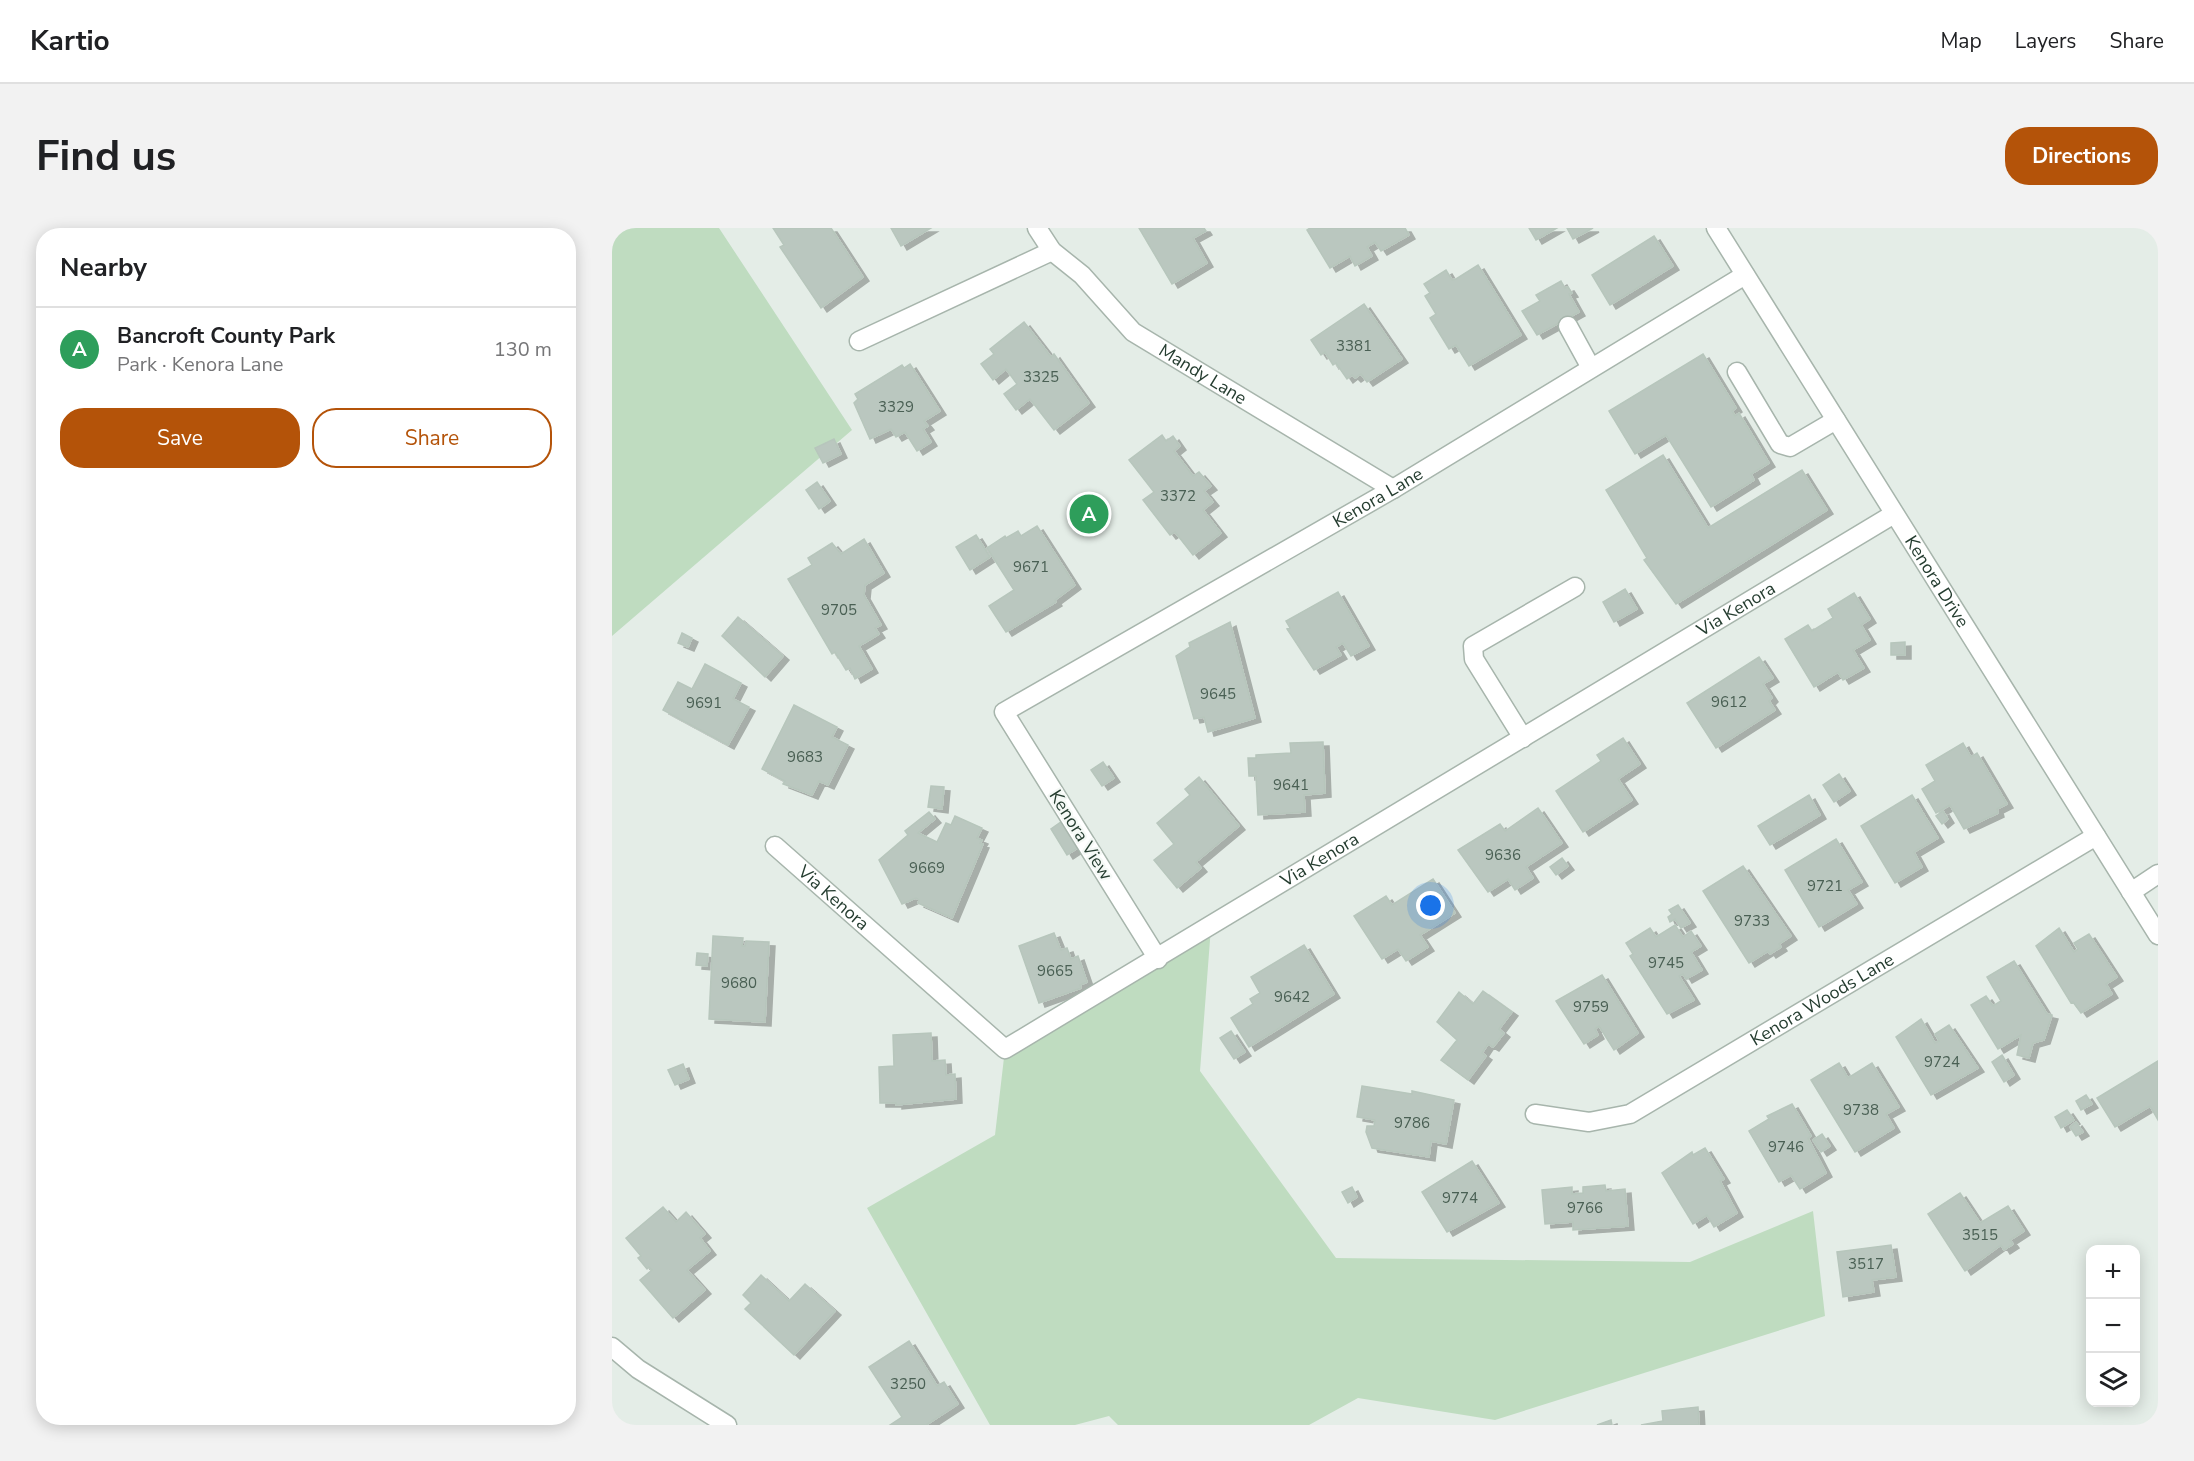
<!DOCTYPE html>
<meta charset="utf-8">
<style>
:root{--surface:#fff;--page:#f2f2f2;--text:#202124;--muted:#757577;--line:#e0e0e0;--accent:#b45309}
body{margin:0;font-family:"Nunito Sans",sans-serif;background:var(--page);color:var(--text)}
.controls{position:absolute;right:18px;bottom:18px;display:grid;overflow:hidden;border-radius:12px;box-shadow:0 3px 15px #0003}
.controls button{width:54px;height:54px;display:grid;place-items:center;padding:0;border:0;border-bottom:2px solid var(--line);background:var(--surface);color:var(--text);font:30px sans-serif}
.you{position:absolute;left:819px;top:678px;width:21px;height:21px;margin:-15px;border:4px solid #fff;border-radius:50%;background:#1a73e8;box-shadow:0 0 0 9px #1a73e833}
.badge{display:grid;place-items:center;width:39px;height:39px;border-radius:50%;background:var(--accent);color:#fff;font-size:20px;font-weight:700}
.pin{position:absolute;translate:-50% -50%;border:3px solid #fff;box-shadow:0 2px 6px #0006}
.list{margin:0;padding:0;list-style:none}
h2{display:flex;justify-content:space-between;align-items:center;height:78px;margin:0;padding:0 24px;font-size:26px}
h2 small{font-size:20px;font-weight:400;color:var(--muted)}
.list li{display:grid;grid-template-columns:39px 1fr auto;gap:18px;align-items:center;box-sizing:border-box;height:84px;padding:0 24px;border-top:2px solid var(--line)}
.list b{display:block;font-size:22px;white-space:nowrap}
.list p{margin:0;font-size:20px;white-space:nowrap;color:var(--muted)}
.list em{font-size:20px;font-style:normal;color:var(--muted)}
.actions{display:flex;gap:12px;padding:18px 24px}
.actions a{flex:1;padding:14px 0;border:2px solid var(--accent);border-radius:24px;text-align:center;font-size:21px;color:var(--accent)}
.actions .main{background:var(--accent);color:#fff}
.icon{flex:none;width:33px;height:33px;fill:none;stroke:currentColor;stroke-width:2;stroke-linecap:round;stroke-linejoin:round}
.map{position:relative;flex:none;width:1546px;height:1197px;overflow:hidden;border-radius:24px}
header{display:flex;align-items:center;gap:36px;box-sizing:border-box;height:84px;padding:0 30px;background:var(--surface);border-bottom:2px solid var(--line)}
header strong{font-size:28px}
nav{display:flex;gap:33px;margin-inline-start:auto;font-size:21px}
.intro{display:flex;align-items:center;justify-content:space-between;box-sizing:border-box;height:144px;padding:0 36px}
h1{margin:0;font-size:42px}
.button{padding:15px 27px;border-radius:24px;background:var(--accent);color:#fff;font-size:21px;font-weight:700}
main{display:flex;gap:36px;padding:0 36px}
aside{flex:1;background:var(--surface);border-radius:24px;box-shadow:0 3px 15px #0003}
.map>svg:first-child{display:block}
.green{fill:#bfdcc0}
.building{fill:#bac7bf;stroke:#b7c6bc;stroke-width:1.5;filter:url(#shadow)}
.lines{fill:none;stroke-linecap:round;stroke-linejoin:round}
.minor-casing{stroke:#a7b5ac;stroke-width:21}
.minor{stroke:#fff;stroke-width:18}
.labels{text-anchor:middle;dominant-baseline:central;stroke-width:4.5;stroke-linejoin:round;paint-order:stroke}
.number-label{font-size:15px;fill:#4a6054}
.street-label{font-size:18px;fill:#253d30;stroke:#f5f9f6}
</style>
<header>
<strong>Kartio</strong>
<nav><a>Map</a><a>Layers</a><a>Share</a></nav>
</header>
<div class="intro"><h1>Find us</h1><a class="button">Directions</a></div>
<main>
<aside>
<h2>Nearby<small></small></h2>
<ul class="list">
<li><span class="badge" style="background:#2e9e5b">A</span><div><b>Bancroft County Park</b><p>Park · Kenora Lane</p></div><em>130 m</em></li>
</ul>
<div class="actions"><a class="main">Save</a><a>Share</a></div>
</aside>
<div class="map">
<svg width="1546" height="1197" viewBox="0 0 1546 1197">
<defs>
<filter id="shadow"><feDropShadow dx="6" dy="4" stdDeviation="0" flood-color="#0004"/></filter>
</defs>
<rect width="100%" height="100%" fill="#e4ede7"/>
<path class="green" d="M0,0H107L240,202L0,408Z
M599,699L588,843L724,1030L1078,1034L1201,983L1213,1088L883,1192L746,1170L697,1197H506L497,1188L463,1197H378L255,980L383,907L393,821Z"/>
<path class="building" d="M161,0H219L251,49L209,80L168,19L172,17Z
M279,0H319L289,18Z
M527,0H592L594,3L581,10L595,35L560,56Z
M698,0H793L797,7L769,23L763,14L755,19L760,28L743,38L738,28L718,40L695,2Z
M917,0H945L924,12Z
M955,0H981L961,11Z
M1042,8L1061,38L998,77L980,47Z
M866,37L909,107L857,138L844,117L837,121L818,90L824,86L813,68L818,65L812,56L834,42L840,52L844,51Z
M949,53L953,60L956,59L960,65L957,66L967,84L925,107L910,83L928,73L924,67Z
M752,76L790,131L755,154L749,146L743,150L740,147L735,151L724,135L721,137L713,124L709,127L699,112Z
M412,94L439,129L442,126L477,175L442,202L418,171L404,182L392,166L405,156L394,141L381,152L369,136L382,126L378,121Z
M1091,126L1124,180L1120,183L1123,188L1127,185L1157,235L1139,246L1142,252L1099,279L1054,207L1023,226L997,183Z
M298,136L328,183L312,193L316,198L311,201L319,214L305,223L293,204L284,209L279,201L258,211L242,175L246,171L243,166L290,137L292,140Z
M550,207L554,213L561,208L568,218L562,223L581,248L587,244L599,258L592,263L601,274L591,282L609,305L581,327L563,304L558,307L531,272L542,264L517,232Z
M222,211L229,226L211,235L203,220Z
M1051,227L1096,300L1190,242L1215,282L1064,376L1032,332L1035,330L994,262Z
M205,254L218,273L207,281L194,262Z
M425,298L463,357L443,372L444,374L394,404L377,378L402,362L375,320L393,308L394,310L406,303L409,308Z
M364,307L378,329L358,342L344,319Z
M252,311L272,345L253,357L252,367L269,397L263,400L267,406L247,418L260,441L243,451L238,440L234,442L223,424L220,426L176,351L200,337L196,330L220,315L229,326Z
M1013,361L1025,381L1002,394L991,374Z
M726,364L757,418L739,428L731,415L724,419L729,427L702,442L675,401L678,400L674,393Z
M1242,365L1258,391L1249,397L1258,412L1241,422L1252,440L1231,452L1226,444L1202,459L1173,411L1196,397L1200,403L1221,390L1216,381Z
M126,389L171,428L153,449L110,408Z
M618,394L643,490L596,504L592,489L582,491L564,428L578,419L577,415Z
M70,405L80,410L76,419L66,415Z
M1293,414V427H1279V415Z
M1147,429L1161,450L1151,456L1160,470L1157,473L1163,482L1104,520L1075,475Z
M93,436L129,455L121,471L137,479L116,517L51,482L66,454L80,461Z
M182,477L225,499L220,509L236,517L216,557L207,553L200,567L171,556L173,553L150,541Z
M1011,510L1028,536L1006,551L1020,572L971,604L944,563L989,533L985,527Z
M711,514L713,565L692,567L693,584L646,587L644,548H637L636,530H644V527L679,525L678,515Z
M1351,515L1359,529L1365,525L1395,576L1385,581L1386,585L1352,601L1338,577L1324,585L1310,561L1323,553L1314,537Z
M491,534L502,550L490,558L479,542Z
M1227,546L1238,563L1222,574L1211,557Z
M587,549L627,598L584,634L589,640L565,660L542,632L562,616L545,595L578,567L573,561Z
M319,558L332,559L330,581L316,579Z
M1197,567L1208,587L1158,617L1146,598Z
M1300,567L1326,610L1302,624L1310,639L1283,655L1249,598Z
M926,580L950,615L914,639L921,650L903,662L896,651L876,664L846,622L888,596L893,603Z
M1331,583L1336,591L1330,596L1324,588Z
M317,584L323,591L306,605L325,614L334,595L339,597L343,588L370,600L365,610L370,612L368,615L371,616L340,690L306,675L307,672L304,670L290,676L267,632L296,607L293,603Z
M453,591L470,617L455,627L439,601Z
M1224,611L1250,654L1236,662L1245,676L1207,699L1173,642Z
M950,630L956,638L944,647L938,639Z
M1131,638L1179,708L1167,716L1169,719L1158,726L1156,723L1137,735L1091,663Z
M821,651L843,685L808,707L816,719L794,733L786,721L770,731L742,688L774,668L780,677Z
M1066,677L1078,695L1069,700L1063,691L1058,694L1056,689L1060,686L1057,682Z
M1063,697L1071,709L1079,703L1089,718L1079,724L1090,742L1074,751L1071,746L1067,748L1082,772L1055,786L1018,728L1021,726L1014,715L1038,700L1044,709Z
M1447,700L1462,724L1466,721L1462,715L1477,706L1505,749L1494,756L1500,766L1469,785L1461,774L1459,775L1424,718Z
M442,705L449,722L455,720L459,731L466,728L475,754L468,757L469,760L427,775L407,718Z
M101,708L131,710L130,718H133L134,713L157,714L153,794L97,791Z
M692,717L722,766L637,819L619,790L641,776L638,771L648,765L639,749Z
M85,725L96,726L95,738L84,737Z
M1402,733L1435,786L1440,787L1432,812L1421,815L1417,830L1405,827L1409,807L1386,821L1359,777L1374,768L1381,778L1389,773L1375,749Z
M990,747L1026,805L1002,822L987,798L983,801L986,807L972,816L944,773Z
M871,763L900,784L887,801L892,805L881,819L876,816L870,825L874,828L856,852L829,832L845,812L825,794L847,764L861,776Z
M1309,791L1323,815L1327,813L1323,806L1337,797L1366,840L1319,867L1284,809Z
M619,803L633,824L622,831L608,810Z
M319,805L320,833L333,832L334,847L343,846L344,871L284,877V875H268L267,839L282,838L281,807Z
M1390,827L1402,847L1392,854L1380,834Z
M1546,833V892L1538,878L1503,899L1485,870Z
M1227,835L1236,850L1260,835L1287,879L1274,886L1282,900L1243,924L1199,852Z
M71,836L77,851L63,857L56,842Z
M750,858L800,866V863L842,872L834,916L819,913L817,929L760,920L754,904L755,898H762L763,892L745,889Z
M1474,867L1480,876L1469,882L1464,873Z
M1180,876L1199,908L1196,910L1214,945L1188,961L1179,947L1167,954L1137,903L1157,891L1155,888Z
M1455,882L1462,892L1449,900L1443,889Z
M1464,894L1471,904L1464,908L1458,899Z
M1210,906L1218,918L1209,924L1201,912Z
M1093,920L1112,951L1108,953L1125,985L1102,999L1095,987L1081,996L1050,945L1080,924L1081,927Z
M860,933L887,975L835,1004L810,964Z
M993,957L994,963L1013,961L1016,998L961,1002V994L933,996L930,962L960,959V966L971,965V959Z
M740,959L745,969L736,975L730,964Z
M1348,965L1368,995L1396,978L1412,1003L1398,1012L1401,1016L1392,1022L1389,1017L1353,1043L1316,986Z
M51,979L64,994L74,984L93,1006L88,1010L98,1023L75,1042L93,1062L61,1090L28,1052L40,1042L37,1039L35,1041L26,1030L29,1028L14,1010Z
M1279,1017L1284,1049L1260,1052L1262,1064L1231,1069L1225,1024Z
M149,1047L177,1073L193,1056L223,1083L182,1127L133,1081L139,1075L131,1067Z
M297,1113L325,1158L332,1154L346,1176L314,1197H278L290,1189L257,1139Z
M1086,1179L1087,1197H1029L1051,1193L1050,1183Z
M999,1192L1000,1197H985Z"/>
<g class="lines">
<g class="minor-casing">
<g id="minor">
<path id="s1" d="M425,0L440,23L470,47L521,104L781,261"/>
<path id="s2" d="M1104,0L1546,707"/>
<path d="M956,98L979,140"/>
<path d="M247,113L440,23"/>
<path d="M1125,144L1168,216L1178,219L1224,192"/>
<path d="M911,510L862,431L861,418L963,359"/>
<path id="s3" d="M163,618L393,821L1282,286"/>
<path d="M1519,664L1546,646"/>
<path id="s4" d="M546,731L392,484L781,261L1133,47"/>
<path id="s5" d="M923,886L977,894L1018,886L1484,608"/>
<path d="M0,1119L26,1141L115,1197"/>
</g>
</g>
<use href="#minor" class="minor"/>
</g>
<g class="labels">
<g class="number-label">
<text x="742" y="118">3381</text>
<text x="429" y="149">3325</text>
<text x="284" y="179">3329</text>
<text x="566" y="268">3372</text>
<text x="419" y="339">9671</text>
<text x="227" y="382">9705</text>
<text x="606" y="466">9645</text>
<text x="1117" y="474">9612</text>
<text x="92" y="475">9691</text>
<text x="193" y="529">9683</text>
<text x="679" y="557">9641</text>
<text x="891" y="627">9636</text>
<text x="315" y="640">9669</text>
<text x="1213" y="658">9721</text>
<text x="1140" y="693">9733</text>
<text x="1054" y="735">9745</text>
<text x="443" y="743">9665</text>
<text x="127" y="755">9680</text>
<text x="680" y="769">9642</text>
<text x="979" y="779">9759</text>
<text x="1330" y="834">9724</text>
<text x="1249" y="882">9738</text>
<text x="800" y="895">9786</text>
<text x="1174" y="919">9746</text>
<text x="848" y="970">9774</text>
<text x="973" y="980">9766</text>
<text x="1368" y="1007">3515</text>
<text x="1254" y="1036">3517</text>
<text x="296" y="1156">3250</text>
</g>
<g class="street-label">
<text stroke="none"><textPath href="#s1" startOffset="224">Mandy Lane</textPath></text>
<text stroke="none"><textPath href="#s4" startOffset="722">Kenora Lane</textPath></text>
<text stroke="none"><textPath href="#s2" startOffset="417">Kenora Drive</textPath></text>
<text stroke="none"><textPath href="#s3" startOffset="1160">Via Kenora</textPath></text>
<text transform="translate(469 607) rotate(58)">Kenora View</text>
<text stroke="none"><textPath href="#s3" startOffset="674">Via Kenora</textPath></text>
<text stroke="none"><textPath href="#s3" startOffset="78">Via Kenora</textPath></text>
<text stroke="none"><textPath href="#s5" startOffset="320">Kenora Woods Lane</textPath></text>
</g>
</g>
</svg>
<div class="controls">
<button>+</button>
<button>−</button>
<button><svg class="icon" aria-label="layers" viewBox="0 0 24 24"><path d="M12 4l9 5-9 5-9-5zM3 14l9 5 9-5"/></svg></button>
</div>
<div class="you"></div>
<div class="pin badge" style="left:477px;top:286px;background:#2e9e5b">A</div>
</div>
</main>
